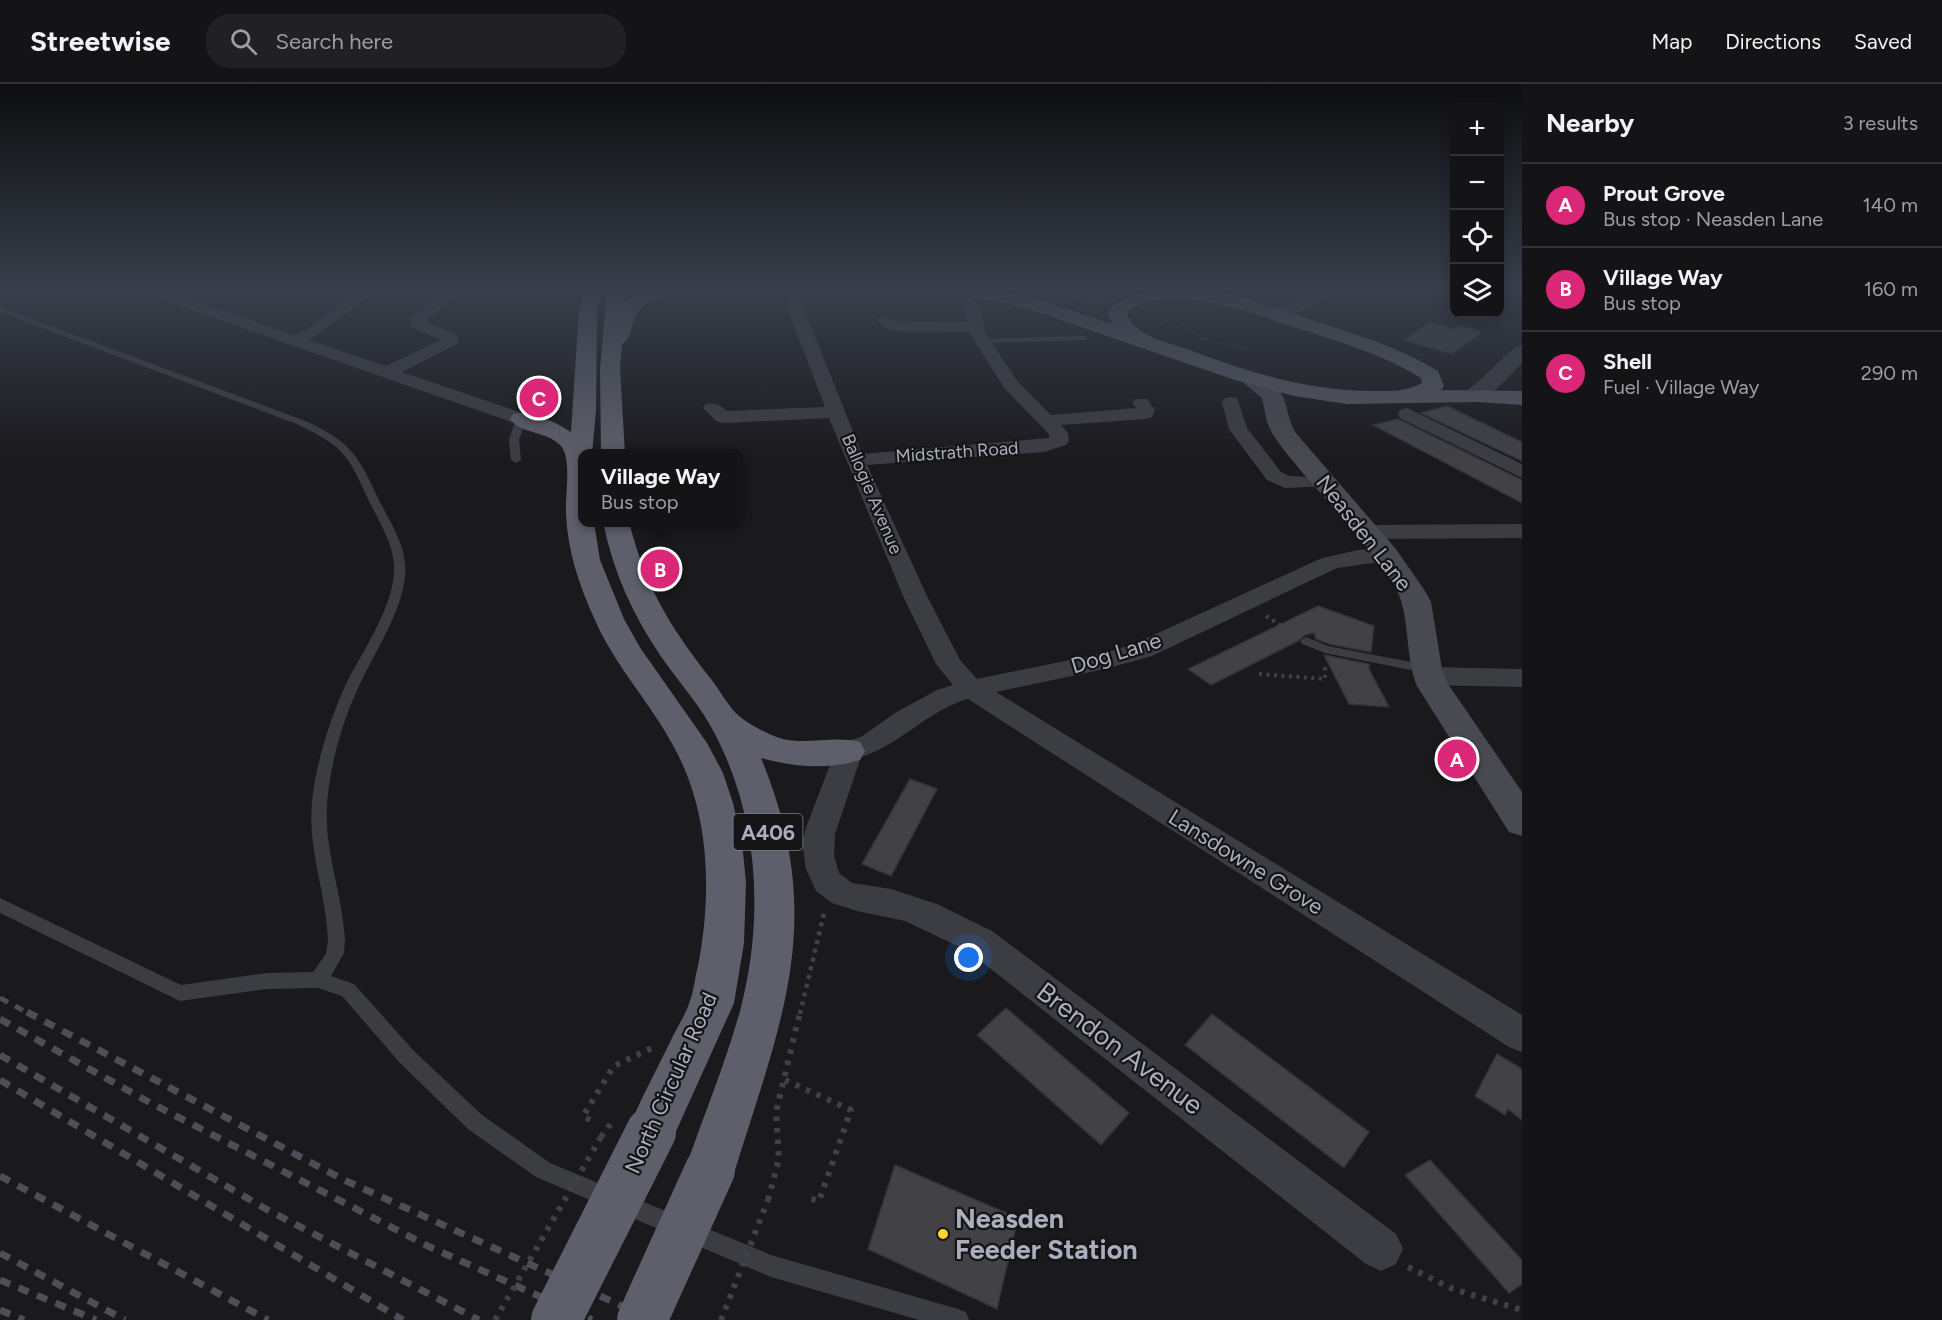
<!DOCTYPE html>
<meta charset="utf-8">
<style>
:root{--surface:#141315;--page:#212022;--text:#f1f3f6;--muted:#9d9ea0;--line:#333234;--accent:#db2777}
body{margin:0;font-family:Figtree,sans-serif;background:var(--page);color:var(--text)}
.controls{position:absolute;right:18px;top:18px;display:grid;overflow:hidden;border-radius:12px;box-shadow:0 3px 15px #0003}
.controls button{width:54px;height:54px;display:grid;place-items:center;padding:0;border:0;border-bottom:2px solid var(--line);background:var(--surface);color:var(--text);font:30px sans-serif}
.you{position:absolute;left:969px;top:874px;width:21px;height:21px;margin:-15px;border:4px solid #fff;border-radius:50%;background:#1a73e8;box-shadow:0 0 0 9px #1a73e833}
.badge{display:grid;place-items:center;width:39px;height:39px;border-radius:50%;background:var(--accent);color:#fff;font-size:20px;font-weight:700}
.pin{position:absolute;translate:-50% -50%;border:3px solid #fff;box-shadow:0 2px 6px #0006}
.popup{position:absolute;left:578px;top:365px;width:165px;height:78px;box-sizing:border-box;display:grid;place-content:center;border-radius:12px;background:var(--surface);filter:drop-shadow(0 2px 4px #0005);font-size:20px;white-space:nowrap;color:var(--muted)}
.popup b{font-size:22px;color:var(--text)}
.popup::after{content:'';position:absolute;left:50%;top:100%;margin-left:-12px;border:12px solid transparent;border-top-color:var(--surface)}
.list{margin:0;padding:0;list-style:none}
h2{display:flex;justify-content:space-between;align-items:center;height:78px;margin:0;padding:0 24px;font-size:26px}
h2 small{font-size:20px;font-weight:400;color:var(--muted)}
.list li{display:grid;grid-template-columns:39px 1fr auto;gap:18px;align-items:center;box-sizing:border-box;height:84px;padding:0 24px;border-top:2px solid var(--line)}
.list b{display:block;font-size:22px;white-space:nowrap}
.list p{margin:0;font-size:20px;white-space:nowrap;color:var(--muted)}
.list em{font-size:20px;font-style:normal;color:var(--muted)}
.icon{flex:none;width:33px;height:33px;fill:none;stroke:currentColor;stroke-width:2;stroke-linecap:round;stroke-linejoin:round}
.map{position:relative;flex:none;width:1522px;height:1236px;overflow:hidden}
header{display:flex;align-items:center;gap:36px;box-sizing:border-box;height:84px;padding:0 30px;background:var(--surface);border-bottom:2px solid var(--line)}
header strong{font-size:28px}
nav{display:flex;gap:33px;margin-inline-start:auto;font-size:21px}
.search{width:420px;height:54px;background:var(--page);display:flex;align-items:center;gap:15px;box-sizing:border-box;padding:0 21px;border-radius:24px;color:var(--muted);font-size:22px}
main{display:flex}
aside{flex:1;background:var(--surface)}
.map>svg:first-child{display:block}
.building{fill:#414146;stroke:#343338;stroke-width:1.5}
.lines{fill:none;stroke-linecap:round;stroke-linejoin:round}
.path-far3{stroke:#404148;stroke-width:2;stroke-dasharray:1.5 3;stroke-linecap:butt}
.path-far2{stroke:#404148;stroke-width:4;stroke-dasharray:3 4.5;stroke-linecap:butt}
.path-far1{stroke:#404148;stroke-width:4.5;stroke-dasharray:4 5;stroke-linecap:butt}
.path{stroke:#404148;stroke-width:6;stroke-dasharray:4.5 7;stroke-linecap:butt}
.service{fill:#3c3c43;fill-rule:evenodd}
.minor{fill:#3c3c43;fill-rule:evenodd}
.tertiary{fill:#3c3c43;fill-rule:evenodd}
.secondary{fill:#484951;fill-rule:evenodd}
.primary{fill:#565761;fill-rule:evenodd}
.trunk{fill:#5e5f6a;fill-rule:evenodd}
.rail-far1{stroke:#4d4e56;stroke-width:5;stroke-dasharray:9 8;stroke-linecap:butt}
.rail{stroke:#4d4e56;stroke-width:7;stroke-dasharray:11 9;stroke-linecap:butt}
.path-bridge-far1{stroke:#404148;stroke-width:2;stroke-dasharray:1.5 3;stroke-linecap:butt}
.path-bridge{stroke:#404148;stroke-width:6;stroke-dasharray:4.5 7;stroke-linecap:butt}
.trunk-bridge{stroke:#5e5f6a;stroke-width:50}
.poi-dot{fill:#ffd42e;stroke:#151417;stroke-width:2}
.labels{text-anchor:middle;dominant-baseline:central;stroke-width:4.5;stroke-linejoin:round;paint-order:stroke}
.far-street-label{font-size:18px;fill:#abaebc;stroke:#151417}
.shield{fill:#151417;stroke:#7e808a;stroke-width:1.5}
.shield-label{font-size:21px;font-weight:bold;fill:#abaebc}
.street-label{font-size:22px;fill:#abaebc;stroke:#151417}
.near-street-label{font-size:27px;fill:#abaebc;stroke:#151417}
.near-poi-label{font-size:27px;font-weight:bold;fill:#abaebc;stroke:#151417;text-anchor:start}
</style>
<header>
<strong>Streetwise</strong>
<div class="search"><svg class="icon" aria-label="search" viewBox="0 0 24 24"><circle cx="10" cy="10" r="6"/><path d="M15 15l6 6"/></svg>Search here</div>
<nav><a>Map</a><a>Directions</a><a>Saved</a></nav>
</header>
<main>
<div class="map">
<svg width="1522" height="1236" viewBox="0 0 1522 1236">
<rect width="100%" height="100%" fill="#1a191c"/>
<path class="building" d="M1430,238L1454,245L1459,241L1482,248L1452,270L1404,256Z
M1447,322L1522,358V377L1421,329Z
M1398,335L1522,396V419L1373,341Z
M1318,522L1374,542L1371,568L1329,560L1316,555L1314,549L1305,551L1298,557L1211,601L1188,585Z
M1324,571L1369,580V585L1389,623L1349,620Z
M910,695L937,705L891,792L862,780Z
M1006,924L1129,1029L1101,1061L977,951Z
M1212,930L1369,1048L1344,1084L1185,961Z
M1497,970L1522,985V1036L1508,1025L1505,1031L1475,1012Z
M1430,1076L1522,1176V1200L1509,1209L1405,1091Z
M895,1081L1018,1134L997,1225L868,1165Z"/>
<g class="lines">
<path class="path-far3" d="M909,206L946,210
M1164,229L1177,236L1201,254L1250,266
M1155,240L1166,238
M1205,256L1208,233H1210"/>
<path class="path-far2" d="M1266,532L1292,548
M1259,590L1325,595V580"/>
<path class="path-far1" d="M800,930L824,829"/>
<path class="path" d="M785,996L851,1026L819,1117L805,1113
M590,1036L583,1032L614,982L654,963
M601,1053L613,1037
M768,1116L779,1075L776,1028L800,928
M1408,1183L1453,1205L1522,1226"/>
<path class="service" d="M0,223L308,338C353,359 359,374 379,416C389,436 403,457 405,479C409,518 375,567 359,602C344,634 334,667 329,702C320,760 341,799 345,855L344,869L331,892L354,900L414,967L482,1031L550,1079L771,1171L958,1225L966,1228L969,1236H919L771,1193L536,1093L468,1045L400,979L342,912L318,904L267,905L180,917L0,829V814L181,901L267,889L313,888L326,870L328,855C325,799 304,760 314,702C320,667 331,634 345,602C362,567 396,521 394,481C393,459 378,436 369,417C347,369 344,362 294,339L0,228Z
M1083,252H1086V256L983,259L979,257L983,255Z
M521,332L526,335L519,356L521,376L516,379L511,376L509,356L516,335Z
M1306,553L1328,562L1426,581L1433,585L1426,589L1325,569L1302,560L1300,557Z"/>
<path class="minor" d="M141,206H164L294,251L306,246L361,206H378L309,256L386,282L441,256L411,243L410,235L445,206H462L425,238L455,250L459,257L457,260L402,288L528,331L530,335L528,339H514L143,209Z
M785,206H799L802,220L862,370L1049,354V350L1005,305L969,248L893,247L887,245L877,236L885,231L897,237L967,238L962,219L970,214L978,219L986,250L1018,298L1051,331L1136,324L1132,319L1135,315H1147L1155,326L1152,333L1145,335L1061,341L1068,349L1069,357L1066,361L1044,368L867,381L927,512L960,576L977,595L1104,569L1134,560L1322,474L1358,466L1386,464L1394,466L1397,471L1394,476L1337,484L1152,572L1105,585L996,608L1522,931V968L1509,963L968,615C928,626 900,661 861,673L835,750L834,771L839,789L852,799L891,805L937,820L992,847L1396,1150L1403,1165L1396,1180L1381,1187L1366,1180L968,867L905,837L857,827L832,819L816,807L806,785L802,758L807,741L838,660L861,653L895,629L937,606L953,601L936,580L903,512L829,334L723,339L716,337L703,324L706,320C715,318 720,321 727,327L825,323L786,220Z
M1048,206H1074L1102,214L1105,217L1097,222L1050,209Z
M1231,313L1237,314L1247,344L1281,388L1289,392L1331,394L1334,398L1331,402L1285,404L1267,396L1229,345L1222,318L1225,314Z
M1407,324L1522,380V394L1400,334L1398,330L1400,326Z
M1522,440V454L1366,455L1358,453L1355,448L1358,443L1366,441Z
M1428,583L1522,585V603L1428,601L1419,598L1415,592L1419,586Z"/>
<path class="tertiary" d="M1318,206H1343L1340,210L1283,235H1269L1267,231L1269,227Z
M1522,261V279C1507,294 1486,322 1463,317L1460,312L1483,293L1515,263Z"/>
<path class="secondary" d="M1246,286C1260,289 1279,300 1284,315C1288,327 1289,337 1295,348L1396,465L1425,507L1431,518L1442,585L1448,600L1522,708V752L1509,748L1417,602C1405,573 1410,532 1397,507C1366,451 1310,404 1273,351L1267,338L1262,314L1235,292L1239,288Z"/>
<path class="primary" d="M960,206H997L1031,213L1112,240L1108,228C1126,202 1182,203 1211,206C1239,210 1267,222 1294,230C1344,247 1393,260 1438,287L1444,302L1441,306L1522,307V321L1478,318L1347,320L1294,312L1235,296L1026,224L963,210ZM1166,215C1211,213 1250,229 1292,242C1336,257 1381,269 1421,294L1422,299C1406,308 1391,307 1373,307C1308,307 1247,288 1187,265C1168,258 1133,252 1127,229C1138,219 1151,216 1166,215Z"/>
<path class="trunk" d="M585,206H603L597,225L596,326L592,370H582V438H594L600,476L624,535L641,565L707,659L723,689L733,719L742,759L746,798L744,859L734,919L668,1065L651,1072L634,1065L627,1048C640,1016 657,985 672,954C678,942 686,930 690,917C694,906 695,893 698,882C712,810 710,730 675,665C651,619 614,581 594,534C579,501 567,465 566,429C565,412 572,375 561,362C548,347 520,350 510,335L513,330C530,326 556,338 571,348L579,225Z
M607,206H625L624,220L644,206H673C665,216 648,215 639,226C631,236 633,254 622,260L620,284L625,370H601L600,284Z
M957,206H988L990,209L987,213L981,214L960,210Z
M603,438H629C646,504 670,543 711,595C719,605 730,625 739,632C750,641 769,651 783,655C809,661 835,651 860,658L865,667L860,676C827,686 794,683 761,674C827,834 783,932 735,1086L728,1104L710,1111L692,1104L685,1086C703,1033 725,981 740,927C765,832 759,728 710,641C696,616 676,595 660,571C632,530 613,487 603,438Z"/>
<path class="rail-far1" d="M0,914L30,930"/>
<path class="rail" d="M27,928L344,1096L653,1236
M0,935L145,1016L430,1163L592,1236
M0,971L266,1125L479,1236
M0,996L403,1236
M0,1092L268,1236
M0,1169L125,1236
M0,1196L96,1236
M0,1226L24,1236"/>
<path class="path-bridge-far1" d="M1122,206L1115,208L1163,231L1168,234L1166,238"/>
<path class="path-bridge" d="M495,1236L601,1053
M721,1236L768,1116"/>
<path class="trunk-bridge" d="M556,1236L651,1048
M642,1236L710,1086"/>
</g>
<linearGradient id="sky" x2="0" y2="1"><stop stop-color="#0e0e0f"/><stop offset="0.54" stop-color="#383e4b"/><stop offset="1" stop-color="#383e4b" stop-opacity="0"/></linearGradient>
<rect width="1522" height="379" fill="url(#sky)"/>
<circle class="poi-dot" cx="943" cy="1150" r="6"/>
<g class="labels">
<g class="far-street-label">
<text transform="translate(957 368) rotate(-4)">Midstrath Road</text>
<text transform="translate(872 410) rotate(67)">Ballogie Avenue</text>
</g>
<rect class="shield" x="733.5" y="730" width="69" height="36" rx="4.5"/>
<g class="shield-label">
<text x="768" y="748">A406</text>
</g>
<g class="street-label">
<text transform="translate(1364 449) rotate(52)">Neasden Lane</text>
<text transform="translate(1116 569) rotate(-17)">Dog Lane</text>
<text transform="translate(1246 778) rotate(32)">Lansdowne Grove</text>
<text transform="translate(671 999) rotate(-66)">North Circular Road</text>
</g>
<g class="near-street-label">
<text transform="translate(1120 964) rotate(37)">Brendon Avenue</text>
</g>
<g class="near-poi-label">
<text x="955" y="1134">Neasden<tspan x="955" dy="31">Feeder Station</tspan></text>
</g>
</g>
</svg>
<div class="controls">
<button>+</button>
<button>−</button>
<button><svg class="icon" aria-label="locate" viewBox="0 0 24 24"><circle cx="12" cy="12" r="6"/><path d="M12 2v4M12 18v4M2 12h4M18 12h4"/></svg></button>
<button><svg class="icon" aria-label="layers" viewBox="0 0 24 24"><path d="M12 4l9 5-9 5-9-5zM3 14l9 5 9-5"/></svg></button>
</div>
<div class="you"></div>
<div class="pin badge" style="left:1457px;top:675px">A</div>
<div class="pin badge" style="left:660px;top:485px">B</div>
<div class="popup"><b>Village Way</b>Bus stop</div>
<div class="pin badge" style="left:539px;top:314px">C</div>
</div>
<aside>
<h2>Nearby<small>3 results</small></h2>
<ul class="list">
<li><span class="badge">A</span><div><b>Prout Grove</b><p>Bus stop · Neasden Lane</p></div><em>140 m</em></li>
<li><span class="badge">B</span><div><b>Village Way</b><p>Bus stop</p></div><em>160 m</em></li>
<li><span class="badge">C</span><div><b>Shell</b><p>Fuel · Village Way</p></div><em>290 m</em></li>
</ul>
</aside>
</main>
